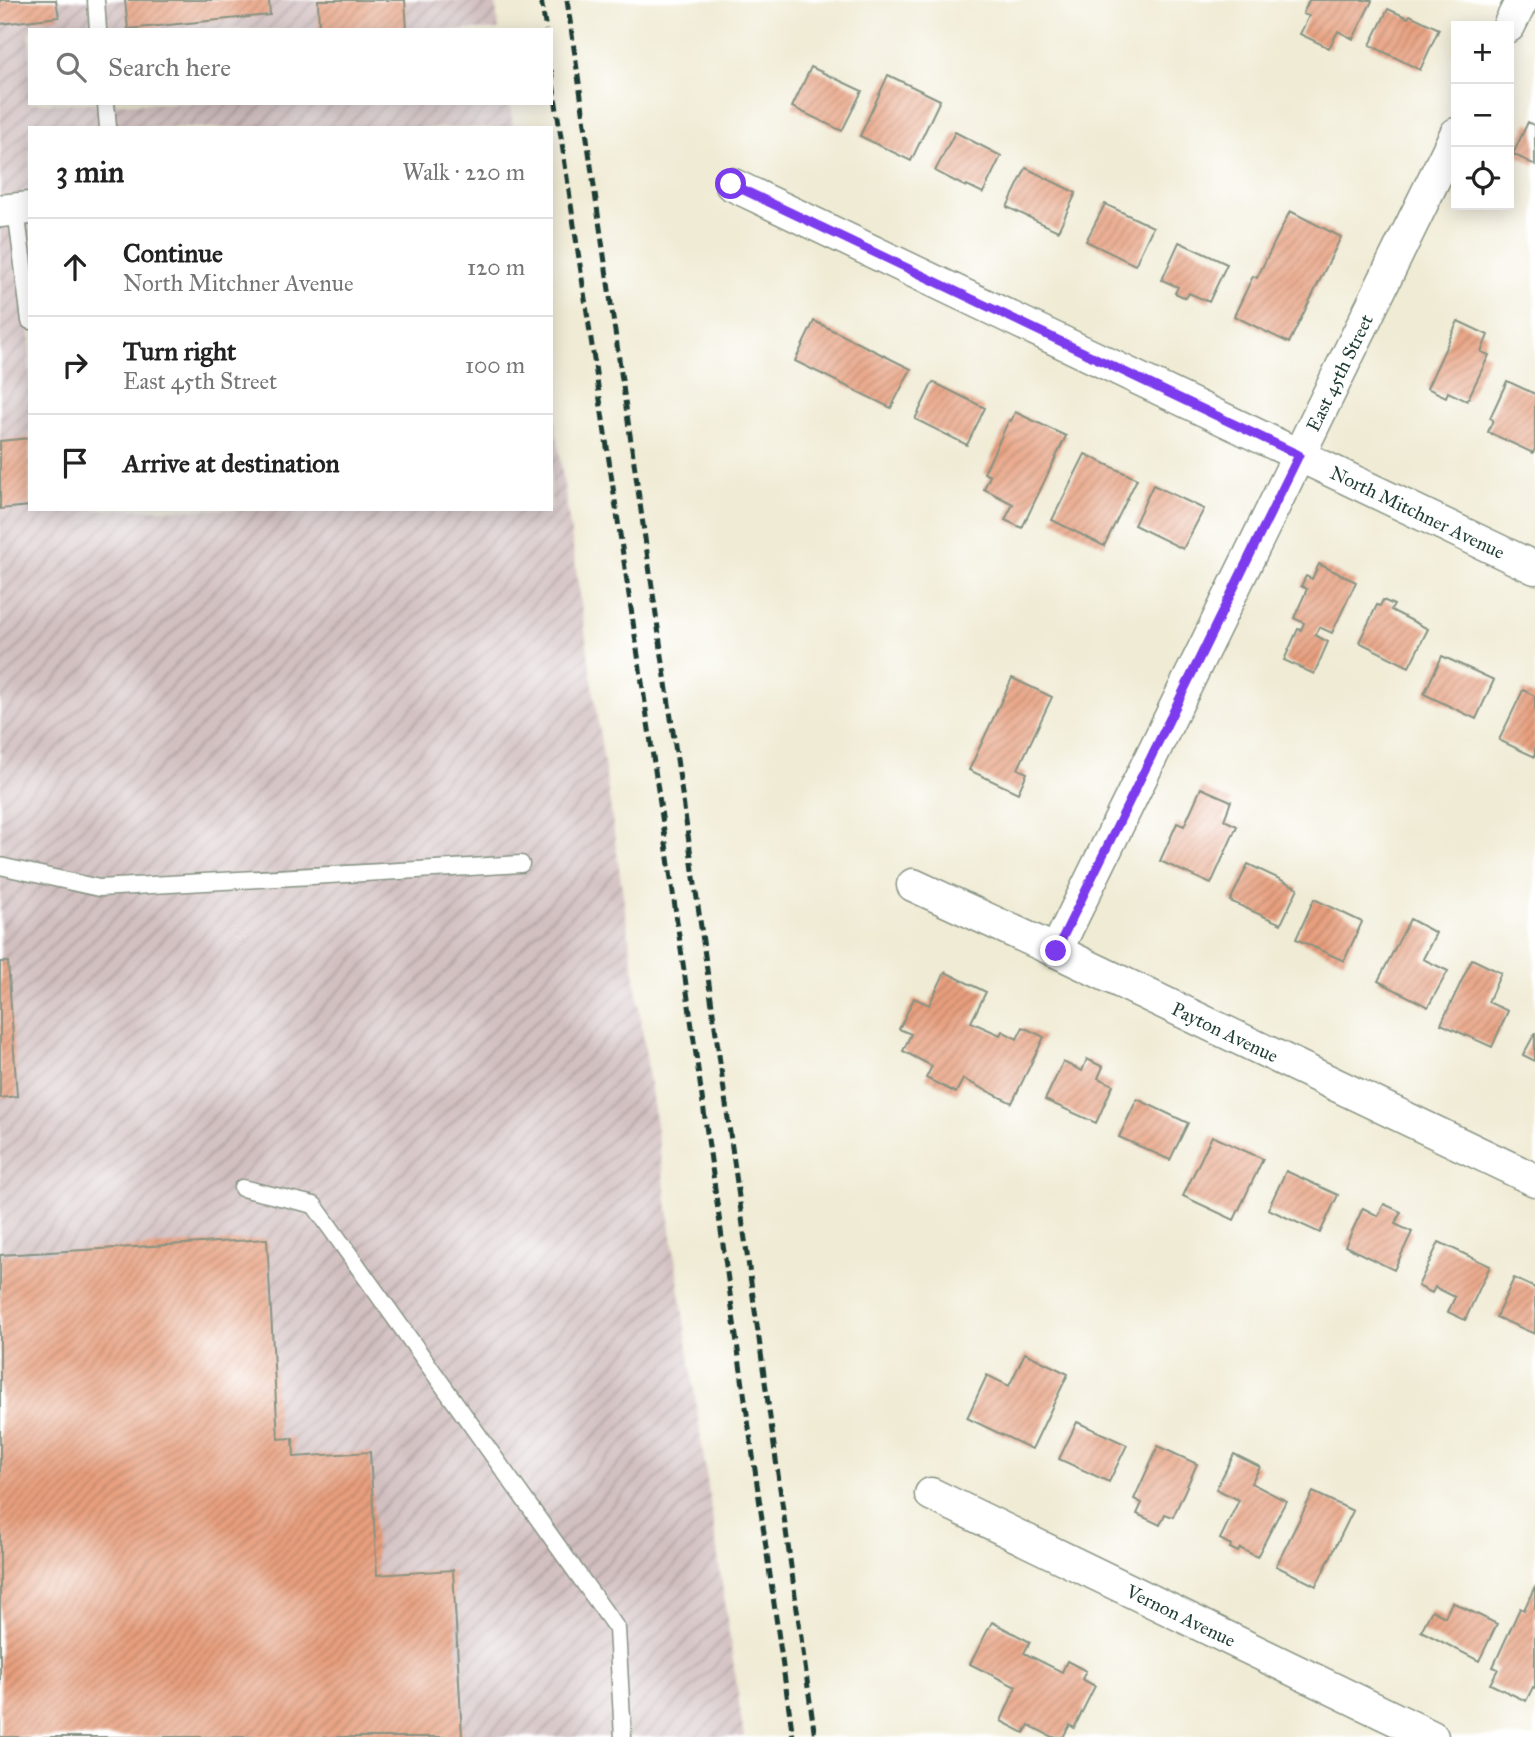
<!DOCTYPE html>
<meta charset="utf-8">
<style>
:root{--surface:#fff;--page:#f2f2f2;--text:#222;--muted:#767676;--line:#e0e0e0}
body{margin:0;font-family:"IM FELL Great Primer",serif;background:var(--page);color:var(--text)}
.controls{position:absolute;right:21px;top:21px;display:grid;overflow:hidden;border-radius:0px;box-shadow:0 4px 18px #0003}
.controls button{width:63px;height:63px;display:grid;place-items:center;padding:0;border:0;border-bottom:2px solid var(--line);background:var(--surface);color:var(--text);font:35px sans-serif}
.stop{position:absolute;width:21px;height:21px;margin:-16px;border:5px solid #7c3aed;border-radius:50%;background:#fff}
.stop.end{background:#7c3aed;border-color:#fff;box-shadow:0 2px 7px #0008}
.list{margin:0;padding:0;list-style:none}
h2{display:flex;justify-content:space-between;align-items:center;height:91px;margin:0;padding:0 28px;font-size:30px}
h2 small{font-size:23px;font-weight:400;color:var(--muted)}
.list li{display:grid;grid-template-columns:46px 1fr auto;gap:21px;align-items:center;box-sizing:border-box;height:98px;padding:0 28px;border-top:2px solid var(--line)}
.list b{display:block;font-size:26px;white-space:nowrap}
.list p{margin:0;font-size:23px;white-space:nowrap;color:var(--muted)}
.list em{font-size:23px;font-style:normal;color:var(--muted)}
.icon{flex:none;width:38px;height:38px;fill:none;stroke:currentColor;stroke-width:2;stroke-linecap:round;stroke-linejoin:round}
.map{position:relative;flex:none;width:1535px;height:1737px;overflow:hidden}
.search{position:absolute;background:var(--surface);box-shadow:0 4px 18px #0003;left:28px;top:28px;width:525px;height:77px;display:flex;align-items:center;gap:18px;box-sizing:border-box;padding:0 24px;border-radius:0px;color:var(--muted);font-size:26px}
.panel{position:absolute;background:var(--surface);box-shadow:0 4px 18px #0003;left:28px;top:126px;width:525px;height:385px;border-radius:0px}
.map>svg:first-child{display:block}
.industrial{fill:url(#industrial-furrows)}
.building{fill:url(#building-hatch)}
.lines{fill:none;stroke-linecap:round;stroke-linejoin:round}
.service-casing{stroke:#889484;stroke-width:19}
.minor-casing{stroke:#889484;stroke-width:35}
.service{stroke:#fff;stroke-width:16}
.minor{stroke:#fff;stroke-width:32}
.rail{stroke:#1f3d34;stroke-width:5;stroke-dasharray:10 5;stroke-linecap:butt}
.route{stroke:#7c3aed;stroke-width:9}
.labels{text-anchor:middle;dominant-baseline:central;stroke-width:5;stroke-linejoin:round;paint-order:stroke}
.street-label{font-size:19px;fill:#1f3d34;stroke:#fff}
</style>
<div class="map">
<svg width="1535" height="1737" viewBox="0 0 1535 1737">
<defs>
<pattern id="industrial-furrows" width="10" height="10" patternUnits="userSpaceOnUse" patternTransform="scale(1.75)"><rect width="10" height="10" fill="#d2bfc0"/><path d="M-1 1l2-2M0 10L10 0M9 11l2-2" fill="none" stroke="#aa9c9d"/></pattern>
<pattern id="building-hatch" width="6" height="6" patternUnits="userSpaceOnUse" patternTransform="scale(1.75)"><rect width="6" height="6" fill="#e89f7e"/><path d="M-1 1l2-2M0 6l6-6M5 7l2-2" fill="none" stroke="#bb8368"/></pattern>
</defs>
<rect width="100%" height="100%" fill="#fff"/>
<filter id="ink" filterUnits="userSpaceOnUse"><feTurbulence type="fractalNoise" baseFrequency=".0143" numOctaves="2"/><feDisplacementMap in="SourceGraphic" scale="14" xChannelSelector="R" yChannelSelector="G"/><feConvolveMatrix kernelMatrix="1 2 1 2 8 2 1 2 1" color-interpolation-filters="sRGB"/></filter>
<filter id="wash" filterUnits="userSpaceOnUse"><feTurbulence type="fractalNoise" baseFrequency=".00686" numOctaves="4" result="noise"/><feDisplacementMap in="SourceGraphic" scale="28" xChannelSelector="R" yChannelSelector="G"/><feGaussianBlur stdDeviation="1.57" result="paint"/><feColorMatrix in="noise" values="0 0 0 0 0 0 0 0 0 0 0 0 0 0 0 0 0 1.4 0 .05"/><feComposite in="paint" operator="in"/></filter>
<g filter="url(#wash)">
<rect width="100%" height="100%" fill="#f0ebd4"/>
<path class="industrial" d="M0,0H495L499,30H30V103H510L513,128H30V509H551V394L744,1737H0Z"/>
<g id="blocks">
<path class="building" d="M0,0H56L59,17L0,24Z
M125,0H269L270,15L128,29Z
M318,0H405L407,30H319Z
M1309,0H1370L1372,1L1353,39L1338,31L1329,48L1300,34L1309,16L1303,14Z
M1388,9L1408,18L1410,15L1439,29L1420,70L1370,45Z
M811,67L862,91L842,131L792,107Z
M888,75L940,100L911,161L860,136Z
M1528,122L1535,126V165L1513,154Z
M955,132L1001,156L983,193L967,185L966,187L935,171Z
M1026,168L1076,193L1058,231L1007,207Z
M1105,204L1153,227L1135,265L1086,241Z
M1290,211L1341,237L1289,343L1234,316L1253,276L1257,278Z
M1179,242L1227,264L1209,302L1189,293L1186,298L1175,293L1178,287L1162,280Z
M814,321L911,369L891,408L795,361Z
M1458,321L1488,335L1481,352L1489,355L1467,401L1448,392L1446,397L1427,388Z
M1507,381L1535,394V449L1533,453L1488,432L1493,420L1490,418Z
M933,382L985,408L967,445L915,419Z
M1015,412L1066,436L1022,528L1005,520L1013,504L984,489L990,476L984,473L1009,420L1011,421Z
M30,438V506L0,509V441Z
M1085,454L1137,479L1104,546L1052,520Z
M1153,485L1204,509L1183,549L1134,525Z
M1319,564L1356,582L1332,633L1319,627L1315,635L1328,642L1314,674L1284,660L1298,629L1301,630L1304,623L1294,618L1307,589L1301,586L1306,576L1312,579Z
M1383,600L1394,605L1391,610L1428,629L1409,667L1359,642L1377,605L1380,606Z
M1442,656L1494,680L1476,719L1424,694Z
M1012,678L1052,697L1018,769L1027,773L1018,793L969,770Z
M1523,690L1535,696V757L1499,740Z
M1201,788L1231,801L1224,820L1237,826L1211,884L1160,861L1177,823L1184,826Z
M1248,864L1298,888L1281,924L1230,901Z
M1314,899L1362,922L1344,961L1296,939Z
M1410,919L1436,933L1423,959L1448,971L1428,1007L1378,981Z
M1472,959L1501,973L1488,1002L1508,1011L1492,1047L1441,1024Z
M0,962H8L17,1096L0,1098Z
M945,972L986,992L971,1022L1000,1035L1002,1031L1017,1039L1023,1027L1044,1037L1012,1103L963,1079L956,1093L926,1078L932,1066L903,1051L911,1034L899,1029L914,998L929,1005Z
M1535,1033V1061L1523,1055Z
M1087,1059L1103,1067L1098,1078L1113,1085L1096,1123L1045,1100L1063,1062L1082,1071Z
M1137,1099L1188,1123L1170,1160L1119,1137Z
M1212,1136L1263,1159L1234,1220L1183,1196Z
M1286,1171L1338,1195L1320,1233L1268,1209Z
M1384,1204L1401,1212L1395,1224L1412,1232L1394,1270L1345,1246L1363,1208L1378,1216Z
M267,1239L278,1439L293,1438L294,1457L370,1452L377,1575L453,1570L462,1737H0V1255Z
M1439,1242L1490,1266L1465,1320L1448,1312L1455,1297L1435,1287L1432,1293L1418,1286Z
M1514,1278L1535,1288V1334L1496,1317Z
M1025,1353L1068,1374L1032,1449L967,1418L987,1375L1009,1386Z
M1077,1422L1127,1445L1109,1482L1059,1459Z
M1158,1446L1197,1464L1173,1517L1165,1514L1160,1525L1137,1514L1142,1503L1134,1499Z
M1234,1454L1260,1467L1251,1483L1286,1501L1257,1557L1240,1548L1238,1552L1230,1548L1231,1545L1220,1539L1239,1500L1216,1489Z
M1313,1492L1353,1511L1316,1586L1276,1566Z
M1535,1586V1688L1533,1687L1526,1701L1490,1684L1498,1669L1493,1667L1520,1608L1524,1610Z
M1452,1602L1497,1624L1479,1661L1421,1631L1432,1610L1445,1617Z
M992,1622L1030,1642L1024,1653L1062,1672L1067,1661L1086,1671L1082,1679L1095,1686L1074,1728L1070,1725L1063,1737H1052L1029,1725L1024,1733L1001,1721L1016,1687L970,1664Z"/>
</g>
</g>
<g filter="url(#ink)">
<use href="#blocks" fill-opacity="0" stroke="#889484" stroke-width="2"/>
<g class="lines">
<g class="service-casing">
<path id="service" d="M96,0L98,30
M106,103L108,128
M16,209L30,321
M0,866L99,888L521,864
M242,1188L314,1205L617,1629L623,1737"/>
</g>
<g class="minor-casing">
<g id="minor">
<path d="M1509,26L1522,0"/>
<path id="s1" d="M731,184L1535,568"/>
<path d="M0,211L30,208"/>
<path id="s2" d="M913,885L1056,951L1535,1180"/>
<path id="s3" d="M1056,951L1456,134"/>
<path id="s4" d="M931,1494L1432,1737"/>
</g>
</g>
<use href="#service" class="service"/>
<use href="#minor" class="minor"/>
<path class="rail" d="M541,0L546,30
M567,0L690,849L815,1737
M551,70L666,844L793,1737"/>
</g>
</g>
<g class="lines" filter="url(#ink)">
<path class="route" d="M731,184L1299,455L1056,951"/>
</g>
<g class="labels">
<g class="street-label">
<text stroke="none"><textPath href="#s3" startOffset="644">East 45th Street</textPath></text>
<text stroke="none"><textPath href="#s1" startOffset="761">North Mitchner Avenue</textPath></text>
<text stroke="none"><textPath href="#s2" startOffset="345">Payton Avenue</textPath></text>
<text stroke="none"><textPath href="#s4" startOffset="278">Vernon Avenue</textPath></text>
</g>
</g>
</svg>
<div class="controls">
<button>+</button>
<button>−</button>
<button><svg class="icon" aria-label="locate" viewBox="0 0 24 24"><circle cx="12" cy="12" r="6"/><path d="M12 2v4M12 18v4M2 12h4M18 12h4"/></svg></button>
</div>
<div class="stop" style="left:731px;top:184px"></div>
<div class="stop end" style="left:1056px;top:951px"></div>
<div class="search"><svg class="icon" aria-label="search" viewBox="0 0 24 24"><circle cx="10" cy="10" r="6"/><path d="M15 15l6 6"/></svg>Search here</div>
<section class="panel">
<h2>3 min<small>Walk · 220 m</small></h2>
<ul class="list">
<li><svg class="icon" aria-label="ahead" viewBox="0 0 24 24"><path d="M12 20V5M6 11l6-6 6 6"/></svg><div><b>Continue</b><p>North Mitchner Avenue</p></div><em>120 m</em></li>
<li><svg class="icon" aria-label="right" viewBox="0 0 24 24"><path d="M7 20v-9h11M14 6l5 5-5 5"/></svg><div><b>Turn right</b><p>East 45th Street</p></div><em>100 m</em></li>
<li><svg class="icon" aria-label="arrive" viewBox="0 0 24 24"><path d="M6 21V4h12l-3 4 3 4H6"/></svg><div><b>Arrive at destination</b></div></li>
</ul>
</section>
</div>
